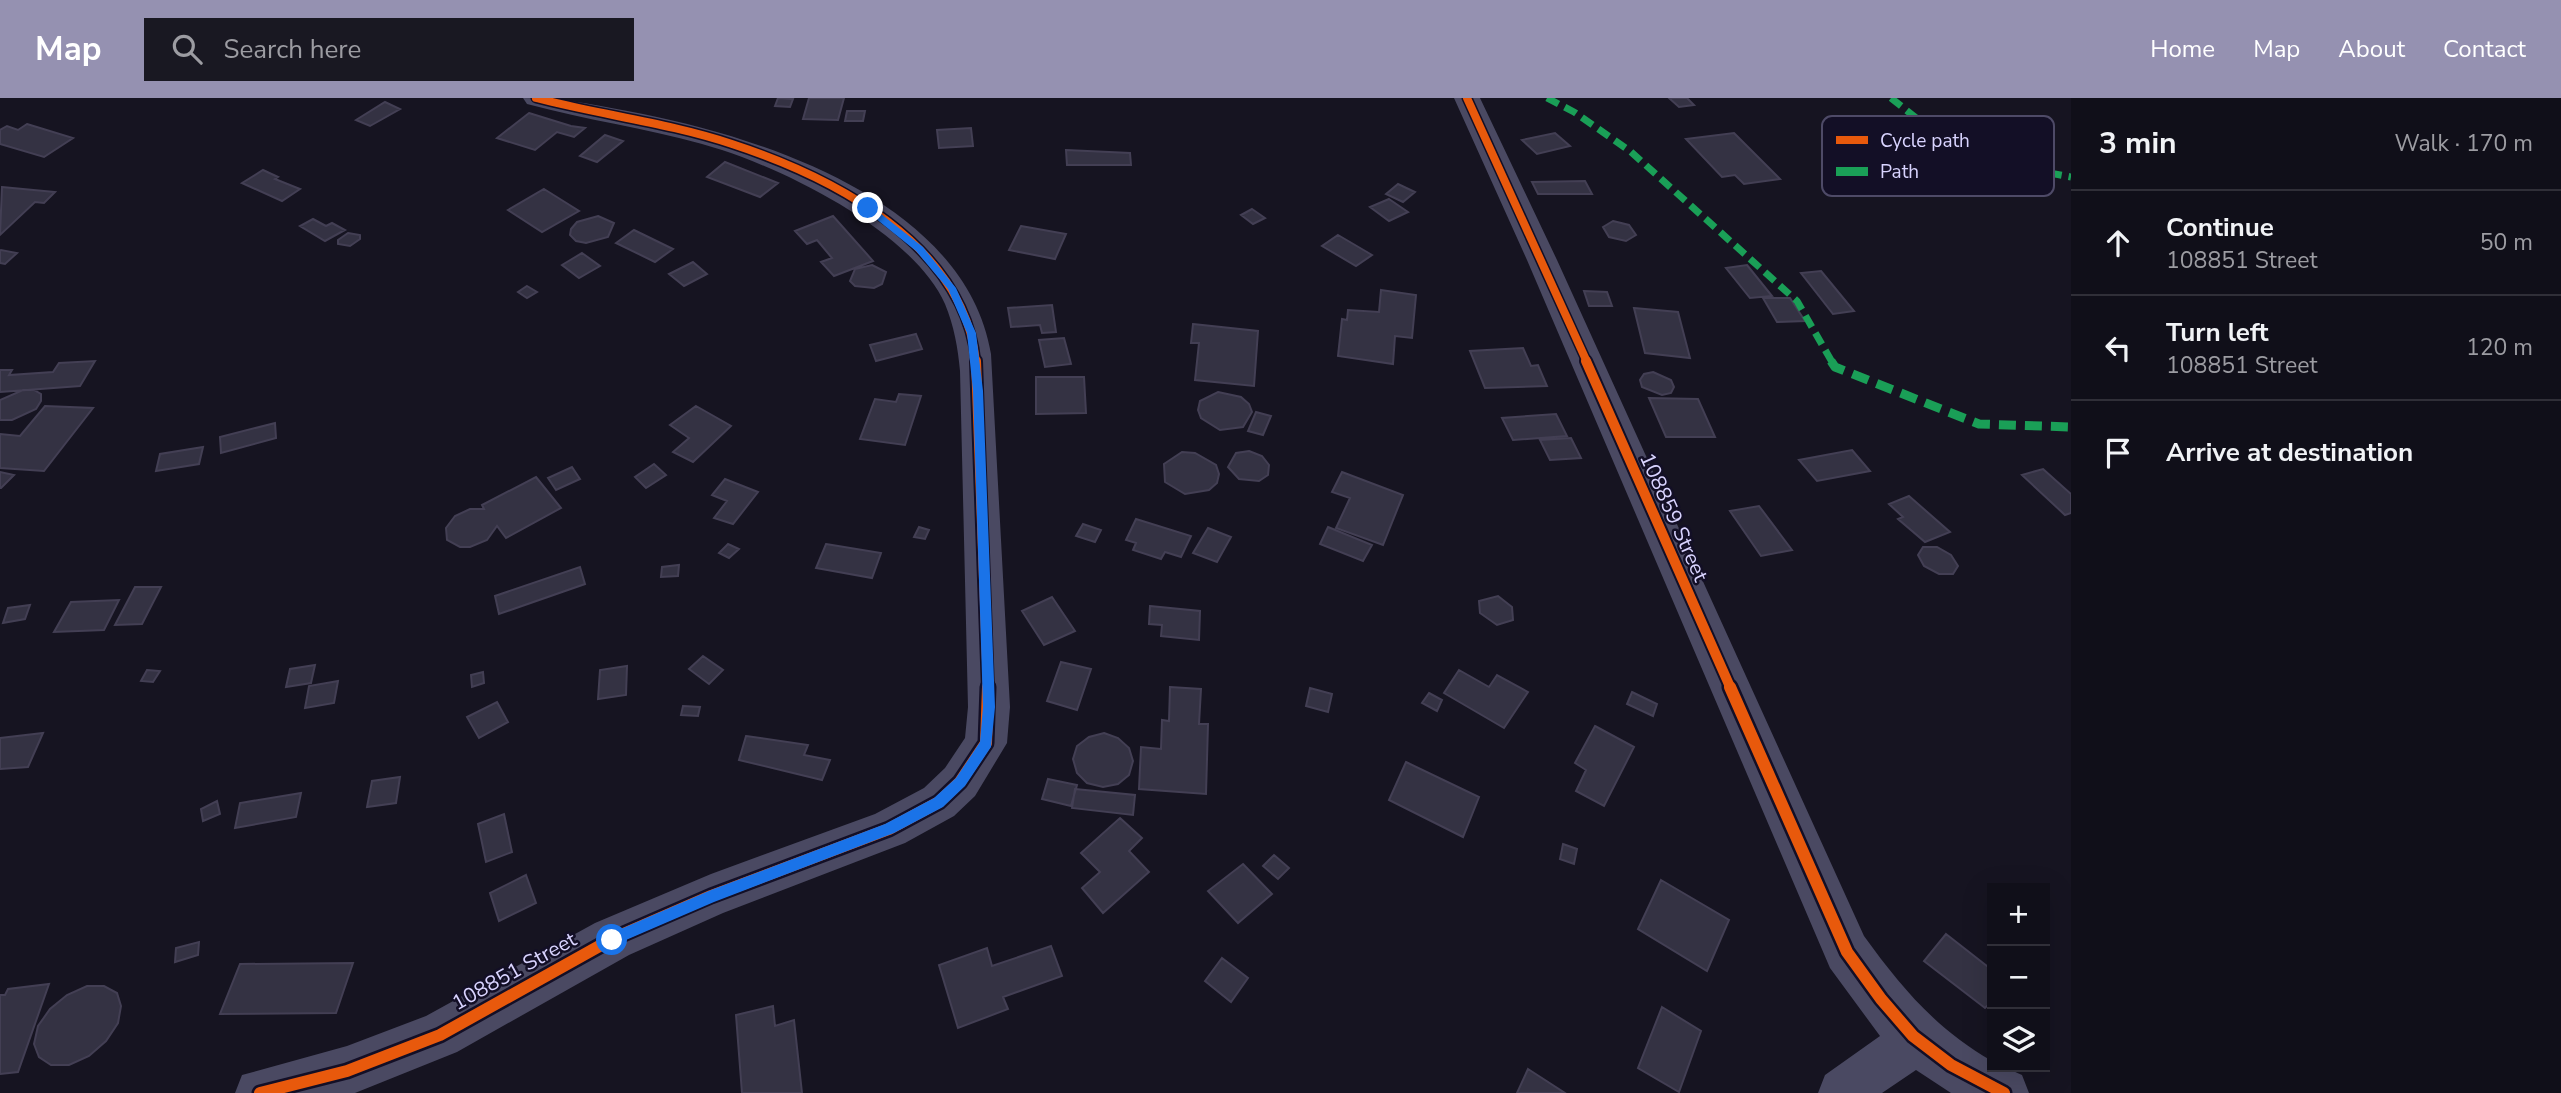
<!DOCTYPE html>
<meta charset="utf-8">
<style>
:root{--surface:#100f19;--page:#191822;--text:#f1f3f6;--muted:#9c9ca2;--line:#302f38;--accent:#9591b1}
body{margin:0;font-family:"Nunito Sans",sans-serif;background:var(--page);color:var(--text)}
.controls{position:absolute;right:21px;bottom:21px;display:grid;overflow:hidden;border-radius:0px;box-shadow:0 7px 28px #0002}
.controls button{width:63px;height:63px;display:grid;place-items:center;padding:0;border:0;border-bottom:2px solid var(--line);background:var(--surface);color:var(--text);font:35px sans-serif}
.stop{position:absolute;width:21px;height:21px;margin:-16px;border:5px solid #1a73e8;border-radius:50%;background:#fff}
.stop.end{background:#1a73e8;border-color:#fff;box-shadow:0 2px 7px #0008}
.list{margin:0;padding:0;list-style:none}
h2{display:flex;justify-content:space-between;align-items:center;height:91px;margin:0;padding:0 28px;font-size:30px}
h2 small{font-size:23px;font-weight:400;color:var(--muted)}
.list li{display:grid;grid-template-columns:46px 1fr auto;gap:21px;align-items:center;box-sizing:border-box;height:105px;padding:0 28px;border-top:2px solid var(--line)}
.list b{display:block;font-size:26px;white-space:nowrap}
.list p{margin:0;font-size:23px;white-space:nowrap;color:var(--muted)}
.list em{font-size:23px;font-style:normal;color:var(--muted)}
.icon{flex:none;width:38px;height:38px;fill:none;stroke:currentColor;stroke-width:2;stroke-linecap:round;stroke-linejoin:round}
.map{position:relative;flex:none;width:2071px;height:995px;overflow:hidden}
header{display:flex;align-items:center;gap:42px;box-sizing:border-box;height:98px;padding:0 35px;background:var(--accent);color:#fff}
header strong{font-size:33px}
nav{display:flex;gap:38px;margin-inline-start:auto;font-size:24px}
.search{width:490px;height:63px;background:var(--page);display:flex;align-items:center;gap:18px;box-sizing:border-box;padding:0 24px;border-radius:0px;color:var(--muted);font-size:26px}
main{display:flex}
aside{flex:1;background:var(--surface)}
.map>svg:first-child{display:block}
.building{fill:#343243;stroke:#433f54;stroke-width:2}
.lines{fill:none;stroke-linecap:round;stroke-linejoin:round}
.minor{fill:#4a4962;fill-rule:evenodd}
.quiet-far1{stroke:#1a9f57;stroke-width:7;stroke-dasharray:13 7;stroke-linecap:butt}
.quiet{stroke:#1a9f57;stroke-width:9;stroke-dasharray:17 9;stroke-linecap:butt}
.cycleway-far2-casing{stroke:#130f26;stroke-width:11}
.cycleway-far1-casing{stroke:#130f26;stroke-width:14}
.cycleway-casing{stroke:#130f26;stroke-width:17}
.cycleway-far2{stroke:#e8590c;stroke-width:8}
.cycleway-far1{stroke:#e8590c;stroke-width:10}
.cycleway{stroke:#e8590c;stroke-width:12}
.route{fill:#1a73e8}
.labels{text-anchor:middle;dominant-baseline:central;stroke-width:5;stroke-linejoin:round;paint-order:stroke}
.street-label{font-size:21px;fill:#d9d4ff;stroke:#130f26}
.key{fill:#130f26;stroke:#4e4a67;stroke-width:2}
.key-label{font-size:19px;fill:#d9d4ff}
</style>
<header>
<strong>Map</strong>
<div class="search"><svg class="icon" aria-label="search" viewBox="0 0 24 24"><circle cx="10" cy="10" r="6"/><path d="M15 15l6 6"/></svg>Search here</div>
<nav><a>Home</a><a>Map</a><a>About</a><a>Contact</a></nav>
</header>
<main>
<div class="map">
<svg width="2071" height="995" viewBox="0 0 2071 995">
<rect width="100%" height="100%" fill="#161421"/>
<path class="building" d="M778,0L793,1L790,9L775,8Z
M809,0H844L838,22L803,21Z
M1669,0H1687L1694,7L1679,9Z
M385,4L400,11L370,28L356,22Z
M847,13H865L863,23H845Z
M529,15L571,28L585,30L574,39L557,34L535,52L497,40Z
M27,26L73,40L44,59L0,46V32L7,28L18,32Z
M971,30L973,48L939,50L937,32Z
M1555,35L1570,48L1537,56L1522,42Z
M1734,35L1780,81L1744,86L1735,77L1722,79L1686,41Z
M605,37L623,43L597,64L580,58Z
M1066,52L1130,55L1131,67H1067Z
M725,64L778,85L760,99L707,79Z
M263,72L278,79L275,81L300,91L282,103L242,85Z
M1585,83L1592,96H1538L1532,84Z
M1398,86L1415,94L1403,104L1386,96Z
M2,89L55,94L44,105L35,104L0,137Z
M544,91L579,113L542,134L508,112Z
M1389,101L1408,114L1389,123L1370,109Z
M1252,111L1265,120L1253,126L1241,117Z
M598,118L614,125L608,139L586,145L576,143L570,137L571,131L577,124Z
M833,118L873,163L834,178L821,164L832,160L817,142L807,146L795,133Z
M313,121L326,128L332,125L345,132L325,143L300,128Z
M1613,123L1629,127L1636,137L1626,143L1609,139L1603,129Z
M1021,128L1066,136L1055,161L1009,152Z
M634,132L673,151L655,164L616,145Z
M348,135L360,137V141L350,148L338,146V142Z
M1338,137L1372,157L1356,168L1322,148Z
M0,153L1,152L17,155L5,166L0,165Z
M582,155L600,168L579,180L562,167Z
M693,164L707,176L684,188L669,176Z
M872,167L886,174L882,186L874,190L855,188L850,183L855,171Z
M1747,167L1772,198L1750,200L1726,170Z
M1821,173L1854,213L1833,216L1801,175Z
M527,188L537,194L527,200L518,194Z
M1381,192L1416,197L1412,240L1395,238L1393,266L1338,258L1342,221L1347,222L1348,212L1379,214Z
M1584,193L1607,194L1612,208H1589Z
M1763,200H1790L1805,223L1777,224Z
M1052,207L1056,234L1042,235L1040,227L1011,229L1008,210Z
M1634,210L1678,214L1690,260L1645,255Z
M1193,226L1258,233L1254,288L1195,282L1199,245H1191Z
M916,236L922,251L876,263L870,247Z
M1064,240L1071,266L1045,269L1039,242Z
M1523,250L1531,268L1538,267L1547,288L1485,290L1470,253Z
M95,263L80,288L0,294V272H12L9,277L53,274L59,265Z
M1653,274L1671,282L1674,289L1671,295L1662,297L1642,289L1640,282L1644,276Z
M1036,279H1084L1086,315L1036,316Z
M23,292H34L41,296V303L36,311L12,322H0V302Z
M1218,294L1241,299L1249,306L1252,314L1243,329L1220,332L1201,320L1198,312L1200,303Z
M899,296L921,298L905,347L860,341L875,301L896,304Z
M1649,300L1698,301L1715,339H1666Z
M45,308L93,310L44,373L0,370V336L20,338Z
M696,308L731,328L693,364L673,354L689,340L670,327Z
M1256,314L1271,318L1263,337L1248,333Z
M1556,316L1567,338L1513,342L1502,320Z
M275,325L276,340L221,355L220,339Z
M1571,340L1581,360L1550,362L1540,342Z
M203,349L199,366L156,373L160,356Z
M1852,352L1870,373L1817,383L1799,362Z
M1249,353L1262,358L1269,367L1268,377L1259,383L1239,381L1228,369L1236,355Z
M1182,354L1195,355L1216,367L1219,376L1217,385L1209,392L1185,396L1165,384L1164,366Z
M654,366L666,377L646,390L635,379Z
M572,369L580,381L556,392L548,380Z
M2043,371L2071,396V415L2065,417L2022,377Z
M0,374L14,377L1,390H0Z
M1342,374L1403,397L1383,447L1336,430L1350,400L1332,394Z
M536,379L561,410L506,440L497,428L487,442L470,449H460L447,442L446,430L455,418L470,411H484L482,407Z
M725,381L758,394L733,426L714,420L727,403L712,397Z
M1909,398L1950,434L1925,444L1898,421L1903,419L1889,406Z
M1759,408L1792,452L1761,458L1730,413Z
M1136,421L1191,438L1181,459L1165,454L1161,461L1133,452L1136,445L1126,442Z
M1083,426L1101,432L1095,444L1076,438Z
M919,429L929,432L925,441L914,439Z
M1328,429L1372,447L1363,463L1320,446Z
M1208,430L1231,439L1217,464L1193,455Z
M728,446L739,451L729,460L719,455Z
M826,446L881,455L872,480L816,470Z
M1923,449H1937L1951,457L1958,468L1953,476H1939L1924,468L1918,457Z
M679,467L678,478L661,479L662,469Z
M580,469L585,486L499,516L495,498Z
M135,489H161L142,526L115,527Z
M1498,498L1512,509L1513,522L1497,527L1480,515L1479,503Z
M1052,499L1075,533L1044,547L1022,513Z
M119,502L104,532L54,534L71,504Z
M30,507L25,521L3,525L8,510Z
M1150,508L1200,513L1199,542L1161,538L1162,527L1149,526Z
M703,558L723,572L709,586L689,571Z
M1061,564L1091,571L1077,612L1047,603Z
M315,567L311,585L286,589L290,571Z
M627,568L626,597L598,601L600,572Z
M147,572L160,573L153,584L141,583Z
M1459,572L1489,589L1497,577L1528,594L1504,630L1444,595Z
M483,574L484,585L472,589L471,577Z
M338,583L334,605L305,610L309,588Z
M1170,589L1201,591L1199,626H1208L1206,696L1139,691L1141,649L1161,651L1162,622L1169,623Z
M1310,590L1332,596L1328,614L1306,608Z
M1632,594L1657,606L1653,618L1627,606Z
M1429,595L1442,602L1437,613L1422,605Z
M497,604L508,624L479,640L467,619Z
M683,608L700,609L698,618L681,617Z
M1595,628L1634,649L1604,708L1576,693L1586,672L1575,665Z
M43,635L28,669L0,671V640Z
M1104,635L1118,640L1129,650L1133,663L1129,677L1118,686L1103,689L1087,685L1077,675L1073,661L1077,648L1089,639Z
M746,638L808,647L804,657L830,662L822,682L739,662Z
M1406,664L1479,699L1463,739L1389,702Z
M400,679L396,705L367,709L372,683Z
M1048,681L1077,687L1071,708L1042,701Z
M1075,691L1135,697L1133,717L1072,710Z
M301,695L296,719L235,730L240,705Z
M217,703L220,716L203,723L201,711Z
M504,716L512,754L486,764L478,726Z
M1120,720L1142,740L1129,753L1149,774L1103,815L1082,790L1100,774L1081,755Z
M1563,746L1577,751L1574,766L1560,761Z
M1274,757L1289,770L1278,781L1263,768Z
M1243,766L1272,796L1238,825L1208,793Z
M526,777L536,805L499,823L490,795Z
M1661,782L1729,822L1707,873L1638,831Z
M1946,836L1992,872V910L1988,907L1985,910L1924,863Z
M199,844L198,857L175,864L176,850Z
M1051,848L1062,878L1003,899L1008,911L958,930L939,867L987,850L992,868Z
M1222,860L1248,880L1231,904L1205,883Z
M353,865L336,915L220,916L240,866Z
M49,886L18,974L0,976V897H5L8,891Z
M87,888H104L117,895L121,908L118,925L106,943L89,958L69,967H51L39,959L34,946L38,928L50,911L67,897Z
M773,908L775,928L794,922L802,995H742L736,917Z
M1662,909L1701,933L1679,994L1638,970Z
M1528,971L1565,995H1517Z"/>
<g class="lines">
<path class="minor" d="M523,0C567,0 601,8 643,16C771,42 966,107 991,256L1010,609L1007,645L975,698L954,718L905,745L723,815L629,857L457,954L355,995H235L242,977L347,948L426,918L595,825L711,776L875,716L924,690L945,670L965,640L968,609L960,273C958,250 954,228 945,206C914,136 792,75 722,52C667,34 608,26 551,12L527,6Z
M1454,0H1480L1557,162L1864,838C1901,889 1936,931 1992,963V969H2004L2022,977L2029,995H1951L1916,972L1882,995H1818L1825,977L1880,938L1830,870L1527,162Z"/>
<path class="quiet-far1" d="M1547,0L1574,14L1630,53L1797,203L1832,264
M1891,0L1965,59L2071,79"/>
<path class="quiet" d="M1831,263L1835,269L1979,326L2071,329"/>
<g class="cycleway-far2-casing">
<path id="cycleway-far2" d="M536,0C601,17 669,25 732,46C833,79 964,146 976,264
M1467,0L1587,264"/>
</g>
<g class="cycleway-far1-casing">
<path id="cycleway-far1" d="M976,263L988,591
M1586,263L1731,591"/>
</g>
<g class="cycleway-casing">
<path id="cycleway" d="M1730,589L1847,854L1881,901L1913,938L1951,967L2004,995
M260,995L347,973L440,937L612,841L711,798L889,731L939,704L960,684L986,645L988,589"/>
</g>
<use href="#cycleway-far2" class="cycleway-far2"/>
<use href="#cycleway-far1" class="cycleway-far1"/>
<use href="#cycleway" class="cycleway"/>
</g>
<path class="route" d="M865,108H871L923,149L956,190L976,235L983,293L995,609L991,649L965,688L943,709L894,735L714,804L612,848L607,846V837L711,792L885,726L934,700L956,680L980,644L983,609L973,293L967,235L948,191L916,153L865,112Z"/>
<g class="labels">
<g class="street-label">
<text transform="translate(1674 419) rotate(66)">108859 Street</text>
<text transform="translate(514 873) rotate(-29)">108851 Street</text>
</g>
</g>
<rect x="1822" y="18" width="232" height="80" rx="10" class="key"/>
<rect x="1836" y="38" width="32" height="8" fill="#e8590c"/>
<rect x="1836" y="69" width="32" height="9" fill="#1a9f57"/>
<g class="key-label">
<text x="1880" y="49">Cycle path</text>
<text x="1880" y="80">Path</text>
</g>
</svg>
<div class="controls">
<button>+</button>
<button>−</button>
<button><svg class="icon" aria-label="layers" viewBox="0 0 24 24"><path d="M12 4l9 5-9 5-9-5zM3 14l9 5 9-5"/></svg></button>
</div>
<div class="stop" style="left:612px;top:842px"></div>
<div class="stop end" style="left:868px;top:110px"></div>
</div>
<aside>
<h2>3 min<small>Walk · 170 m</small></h2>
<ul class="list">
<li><svg class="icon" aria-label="ahead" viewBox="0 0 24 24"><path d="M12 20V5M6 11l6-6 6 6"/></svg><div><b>Continue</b><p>108851 Street</p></div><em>50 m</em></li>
<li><svg class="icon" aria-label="left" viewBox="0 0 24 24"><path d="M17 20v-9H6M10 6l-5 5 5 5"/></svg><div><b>Turn left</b><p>108851 Street</p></div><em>120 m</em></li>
<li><svg class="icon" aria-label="arrive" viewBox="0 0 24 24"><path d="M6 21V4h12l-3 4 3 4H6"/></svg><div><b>Arrive at destination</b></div></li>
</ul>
</aside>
</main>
